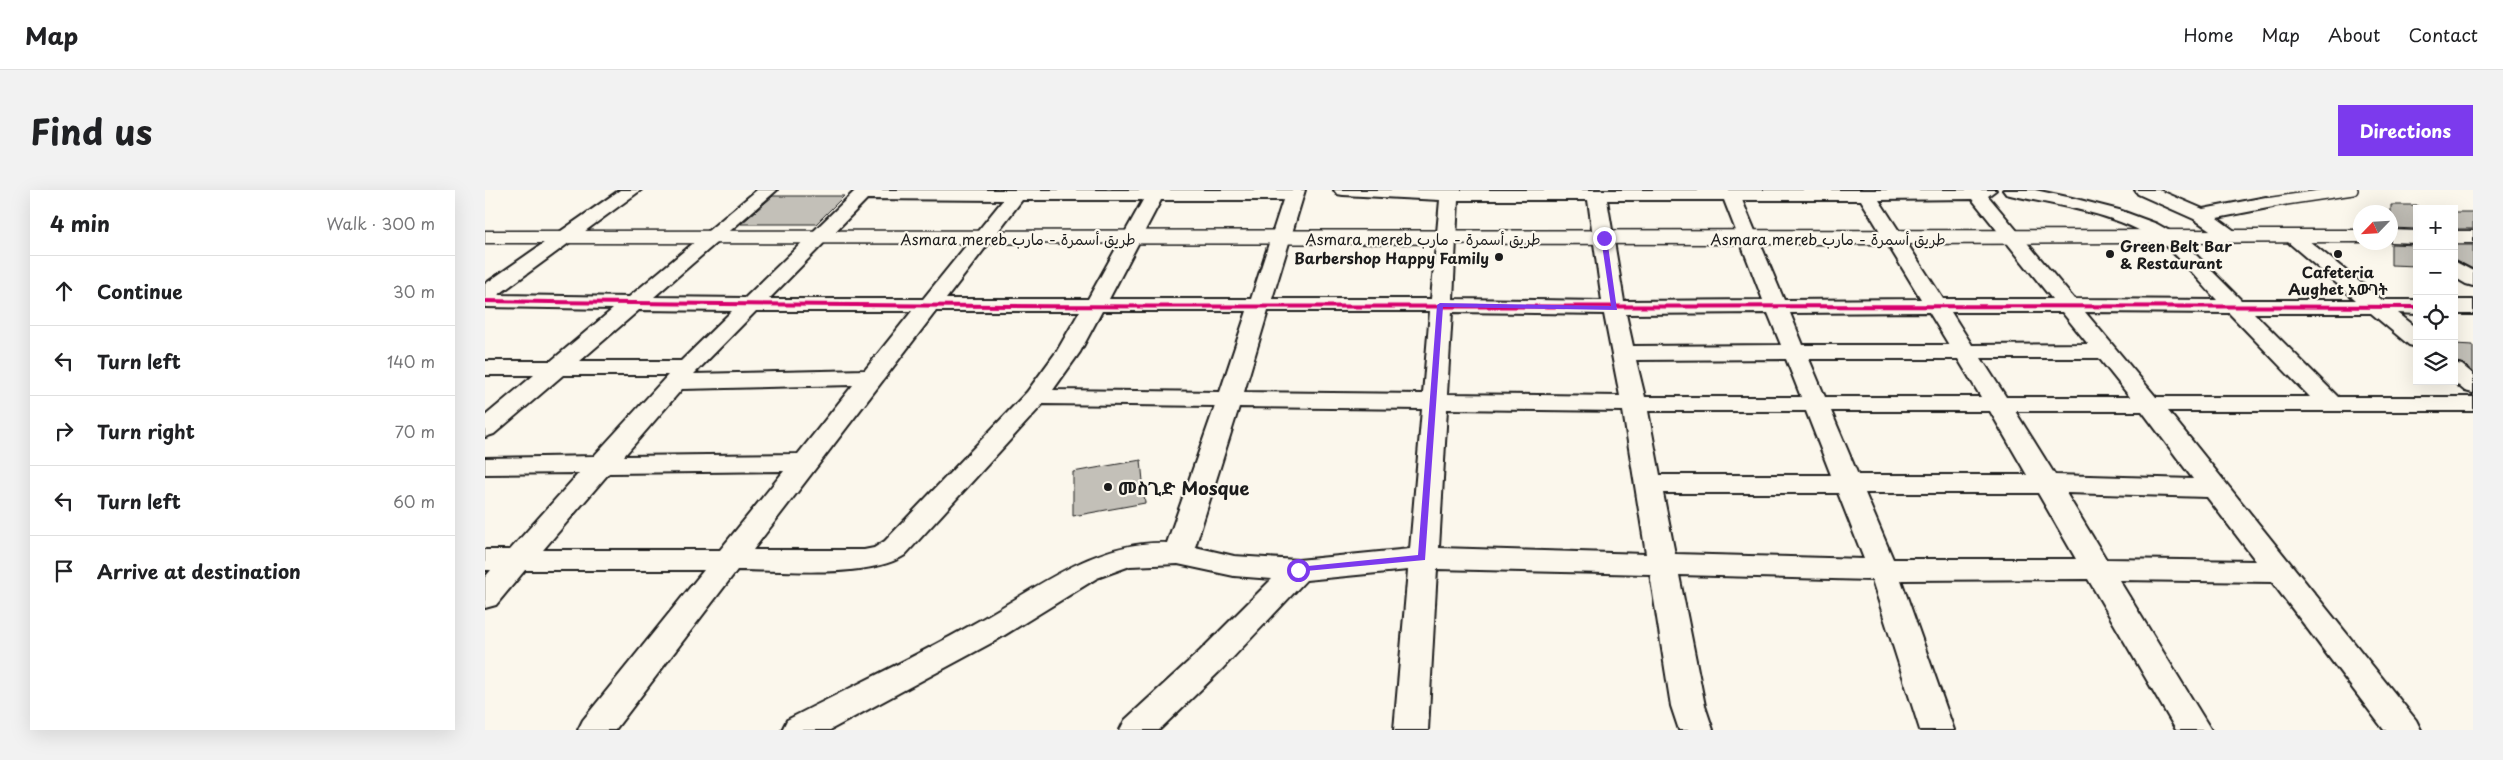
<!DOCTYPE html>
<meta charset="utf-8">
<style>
:root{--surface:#fff;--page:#f2f2f2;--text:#202124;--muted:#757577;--line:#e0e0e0;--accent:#7c3aed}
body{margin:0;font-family:"Playpen Sans","Playpen Sans Arabic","Noto Sans Ethiopic",sans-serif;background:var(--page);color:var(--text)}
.controls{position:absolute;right:15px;top:15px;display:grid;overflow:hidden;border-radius:0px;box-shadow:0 5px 20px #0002}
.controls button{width:45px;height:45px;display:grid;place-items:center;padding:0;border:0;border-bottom:1px solid var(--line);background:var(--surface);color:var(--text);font:25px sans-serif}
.compass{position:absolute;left:1868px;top:15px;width:45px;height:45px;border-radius:50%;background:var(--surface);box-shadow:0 5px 20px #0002;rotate:245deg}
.stop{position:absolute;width:15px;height:15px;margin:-11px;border:4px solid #7c3aed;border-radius:50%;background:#fff}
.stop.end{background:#7c3aed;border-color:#fff;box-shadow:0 1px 5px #0008}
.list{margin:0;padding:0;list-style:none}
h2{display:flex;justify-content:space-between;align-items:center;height:65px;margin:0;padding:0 20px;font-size:21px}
h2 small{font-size:16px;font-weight:400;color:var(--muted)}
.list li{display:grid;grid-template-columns:32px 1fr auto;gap:15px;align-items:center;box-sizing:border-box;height:70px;padding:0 20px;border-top:1px solid var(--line)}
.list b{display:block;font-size:19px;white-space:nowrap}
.list em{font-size:16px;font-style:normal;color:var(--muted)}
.icon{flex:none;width:28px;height:28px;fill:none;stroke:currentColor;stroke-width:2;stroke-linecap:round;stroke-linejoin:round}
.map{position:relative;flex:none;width:1988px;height:540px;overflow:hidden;border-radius:0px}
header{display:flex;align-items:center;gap:30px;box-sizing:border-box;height:70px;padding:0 25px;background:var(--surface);border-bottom:1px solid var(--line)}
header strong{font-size:24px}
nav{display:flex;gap:28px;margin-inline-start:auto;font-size:18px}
.intro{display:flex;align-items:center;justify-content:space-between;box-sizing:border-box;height:120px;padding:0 30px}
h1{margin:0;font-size:35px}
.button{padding:12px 22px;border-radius:0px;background:var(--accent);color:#fff;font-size:18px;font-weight:700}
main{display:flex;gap:30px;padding:0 30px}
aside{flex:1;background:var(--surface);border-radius:0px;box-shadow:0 5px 20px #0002}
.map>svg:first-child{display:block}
.building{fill:#c3c0b8;stroke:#1c1c1c}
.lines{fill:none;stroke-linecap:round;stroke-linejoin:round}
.service-casing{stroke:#1c1c1c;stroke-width:12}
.minor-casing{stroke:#1c1c1c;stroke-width:4}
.trunk-casing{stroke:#1c1c1c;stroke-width:3}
.service{stroke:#fbf7ec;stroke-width:9}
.minor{fill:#fbf7ec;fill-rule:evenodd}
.trunk{fill:#fbf7ec;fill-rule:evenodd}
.cycleway-casing{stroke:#fbf7ec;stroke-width:6}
.cycleway{stroke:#d6006c;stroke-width:4}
.route{fill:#7c3aed}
.poi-dot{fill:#1c1c1c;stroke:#fbf7ec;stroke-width:2}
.labels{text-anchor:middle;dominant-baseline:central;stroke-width:4.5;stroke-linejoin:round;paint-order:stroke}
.far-street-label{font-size:15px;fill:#1c1c1c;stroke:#fbf7ec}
.far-poi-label{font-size:15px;font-weight:bold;fill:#1c1c1c;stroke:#fbf7ec;text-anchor:start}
.poi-label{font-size:18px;font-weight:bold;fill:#1c1c1c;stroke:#fbf7ec;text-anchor:start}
</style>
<header>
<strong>Map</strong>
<nav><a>Home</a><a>Map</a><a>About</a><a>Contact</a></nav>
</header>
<div class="intro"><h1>Find us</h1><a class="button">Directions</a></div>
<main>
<aside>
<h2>4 min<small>Walk · 300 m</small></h2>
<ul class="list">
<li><svg class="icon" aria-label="ahead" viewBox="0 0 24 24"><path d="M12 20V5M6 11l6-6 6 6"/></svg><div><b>Continue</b></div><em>30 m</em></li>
<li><svg class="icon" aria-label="left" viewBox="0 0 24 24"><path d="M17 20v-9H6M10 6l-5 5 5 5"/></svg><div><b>Turn left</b></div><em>140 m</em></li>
<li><svg class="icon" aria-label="right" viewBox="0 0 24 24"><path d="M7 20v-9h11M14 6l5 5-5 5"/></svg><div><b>Turn right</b></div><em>70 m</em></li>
<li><svg class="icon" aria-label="left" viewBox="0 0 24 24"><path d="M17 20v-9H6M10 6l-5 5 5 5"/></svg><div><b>Turn left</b></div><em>60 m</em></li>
<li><svg class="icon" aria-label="arrive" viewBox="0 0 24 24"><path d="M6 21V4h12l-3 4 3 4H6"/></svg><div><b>Arrive at destination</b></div></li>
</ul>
</aside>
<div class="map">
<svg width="1988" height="540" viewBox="0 0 1988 540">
<rect width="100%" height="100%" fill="#fbf7ec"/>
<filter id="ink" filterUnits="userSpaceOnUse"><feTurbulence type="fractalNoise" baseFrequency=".02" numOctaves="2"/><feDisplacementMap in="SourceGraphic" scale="10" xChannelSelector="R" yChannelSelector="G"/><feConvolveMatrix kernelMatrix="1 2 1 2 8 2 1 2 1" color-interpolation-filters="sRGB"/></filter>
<g filter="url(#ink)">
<path class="building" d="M288,6H359L331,34H256Z
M1906,15H1932V39L1906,38Z
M1969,22H1988V39H1969Z
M1906,54L1932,55V76L1906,75Z
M1969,55H1988V79L1969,69Z
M1969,154L1988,155V182L1978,174L1969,171Z
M656,270L660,313L588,326V282Z"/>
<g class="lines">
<g class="service-casing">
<path id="service" d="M1781,13L1868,0"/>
</g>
<g class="minor-casing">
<path id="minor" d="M135,0H156L13,105L144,107L272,0H292L169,107L260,108L371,0H820L787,109H946L955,10L858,5L852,4L849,0H1511L1503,6L1589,109L1732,110C1716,93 1693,64 1675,52C1631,22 1571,16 1521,4L1518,0H1550L1587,8L1634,20L1672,34L1690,44L1756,110H1871L1796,46L1799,42H1813L1897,110H1932V124L1913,123L1932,138V157L1924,155L1886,123H1769L1853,207H1988V221H1683L1931,530L1936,540H1899L1787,392L1634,390L1726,540H1691L1603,389L1416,390L1469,540H1435L1387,390L1194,385L1220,516L1228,540H1194L1186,516L1165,384L952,379L943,540H909L923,380L821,390L737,479L674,540H635L640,530L715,461L787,389L749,386L693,374L645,376L612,388L510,451L345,540H297L302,530C364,498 428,468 488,434C549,401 609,350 682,353L730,216L558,214L420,365C382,389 299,380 252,380L130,540H93L98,530L219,380H40L11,415L0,418V387L6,380H0V360H25L94,283L0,284V268L109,266L183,185H78L9,244L0,247V226L49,185H0V171H66L128,119L0,117V94ZM382,9L518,10L438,109H284ZM1487,9L1567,109H1458L1394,10ZM537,10H658L603,109H461ZM676,10H798L766,109H624ZM973,10H1103L1117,111L968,109ZM1122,10H1239L1278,110L1139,111ZM1257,10H1376L1436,109L1299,110ZM154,120L247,121L196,171H95ZM271,121H427L380,180L209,184ZM451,121H595L572,161L542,202L400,351L389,358L379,360H268ZM617,121H762L735,202L568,200L595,162ZM783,121H945L938,204L759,202ZM967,122L1119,124L1135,206L962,204ZM1444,122L1464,155H1318L1305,123ZM1466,122H1577L1603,154L1487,155ZM1600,122L1744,123L1825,207H1671ZM1283,123L1296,155L1148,156L1141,124ZM1496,168H1614L1645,207H1521ZM1301,169L1316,207H1160L1151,170ZM1324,169H1473L1496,207H1340ZM368,195L313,264L139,266L197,199ZM754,217L937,219L925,359L813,370L749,366L710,357ZM962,219L1138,221L1161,364L954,358ZM1163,221H1321L1346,285H1175ZM1346,221H1505L1542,285H1373ZM1530,221H1657L1708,289L1570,285ZM299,281L235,360H58L124,283ZM1178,303H1353L1379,369L1190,364ZM1380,303H1553L1591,369H1408ZM1581,303L1722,307L1771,371L1621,369Z
M1650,0H1674L1718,19L1781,7L1788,9L1790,13L1788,17L1732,28L1758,47L1755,51H1741L1709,29L1653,4Z
M1969,71L1988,81V96L1981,94L1969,87Z
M1969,110H1988V124H1969Z
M1969,173L1977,175L1988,184V203L1980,201L1968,191Z"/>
</g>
<g class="trunk-casing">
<path id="trunk" d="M1876,40V52L1410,54L0,53V41Z
M1906,40L1932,41V53L1906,52Z
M1969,41H1988V53H1969Z"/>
</g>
<use href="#service" class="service"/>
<use href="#minor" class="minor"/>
<use href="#trunk" class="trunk"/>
<g class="cycleway-casing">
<path id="cycleway" d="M0,111C644,121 1288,114 1932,117"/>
</g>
<use href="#cycleway" class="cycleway"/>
</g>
</g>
<path class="route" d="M1119,46L1122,48L1132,120L958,117L940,370L810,382L809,380L813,377L933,365L952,115L955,113L1126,116L1116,48Z"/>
<g class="poi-dot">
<circle cx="1625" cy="64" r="5"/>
<circle cx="1853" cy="64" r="5"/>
<circle cx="1014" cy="67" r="5"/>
<circle cx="623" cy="297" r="5"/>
</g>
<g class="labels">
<g class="far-street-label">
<text x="533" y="48">Asmara mereb طريق أسمرة - مارب</text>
<text x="938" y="48">Asmara mereb طريق أسمرة - مارب</text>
<text x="1343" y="48">Asmara mereb طريق أسمرة - مارب</text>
</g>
<g class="far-poi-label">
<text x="1635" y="55">Green Belt Bar<tspan x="1635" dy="17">&amp; Restaurant</tspan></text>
<text x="1004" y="67" text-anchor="end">Barbershop Happy Family</text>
<text x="1853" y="81" text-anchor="middle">Cafeteria<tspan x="1853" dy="17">Aughet አውገት</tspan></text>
</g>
<g class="poi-label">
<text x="633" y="297">መስጊድ Mosque</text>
</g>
</g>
</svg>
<div class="controls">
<button>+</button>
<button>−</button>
<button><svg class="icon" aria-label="locate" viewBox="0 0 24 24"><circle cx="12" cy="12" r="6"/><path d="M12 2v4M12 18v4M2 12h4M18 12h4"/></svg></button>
<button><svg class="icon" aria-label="layers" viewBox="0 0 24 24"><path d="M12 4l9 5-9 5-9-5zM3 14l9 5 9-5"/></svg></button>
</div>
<svg class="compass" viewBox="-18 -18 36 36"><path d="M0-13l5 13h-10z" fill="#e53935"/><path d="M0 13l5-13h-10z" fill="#757577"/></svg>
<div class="stop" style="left:813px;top:380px"></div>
<div class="stop end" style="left:1119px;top:48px"></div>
</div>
</main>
